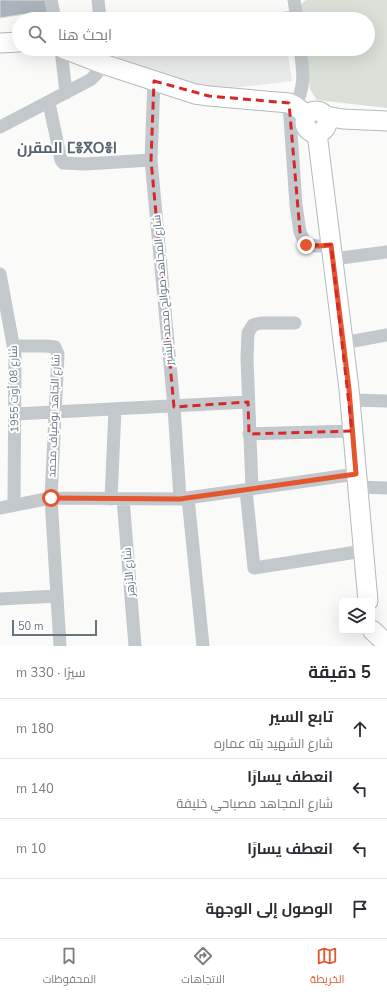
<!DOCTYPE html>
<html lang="ar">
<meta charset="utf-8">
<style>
:root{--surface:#fff;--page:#f2f2f3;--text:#2b2b33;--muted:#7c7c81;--line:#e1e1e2;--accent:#e4572e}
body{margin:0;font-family:"Nunito Sans",Cairo,"Noto Sans Tifinagh",sans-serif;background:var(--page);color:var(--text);direction:rtl}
.controls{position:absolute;right:12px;bottom:12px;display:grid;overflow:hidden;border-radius:6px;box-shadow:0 4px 16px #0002}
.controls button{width:36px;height:36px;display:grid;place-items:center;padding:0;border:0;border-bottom:1px solid var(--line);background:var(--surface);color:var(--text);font:20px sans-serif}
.scale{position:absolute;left:12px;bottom:10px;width:85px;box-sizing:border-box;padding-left:4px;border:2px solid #657683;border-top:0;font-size:11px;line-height:14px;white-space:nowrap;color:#657683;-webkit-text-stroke:3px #fff;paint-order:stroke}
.stop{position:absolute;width:12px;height:12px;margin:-9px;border:3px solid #e4572e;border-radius:50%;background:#fff}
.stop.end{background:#e4572e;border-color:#fff;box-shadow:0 1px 4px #0008}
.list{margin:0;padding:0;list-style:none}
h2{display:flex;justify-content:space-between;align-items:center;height:52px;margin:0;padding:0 16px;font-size:17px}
h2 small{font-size:13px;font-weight:400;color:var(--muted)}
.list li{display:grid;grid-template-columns:26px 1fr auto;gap:12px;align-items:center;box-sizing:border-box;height:60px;padding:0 16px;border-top:1px solid var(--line)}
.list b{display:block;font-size:15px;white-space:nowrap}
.list p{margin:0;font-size:13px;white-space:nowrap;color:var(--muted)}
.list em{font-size:13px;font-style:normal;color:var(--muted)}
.icon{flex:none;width:22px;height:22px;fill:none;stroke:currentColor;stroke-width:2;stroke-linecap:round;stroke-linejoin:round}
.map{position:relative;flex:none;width:387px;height:646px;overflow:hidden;direction:ltr}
.search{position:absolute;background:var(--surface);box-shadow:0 4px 16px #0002;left:12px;right:12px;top:12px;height:44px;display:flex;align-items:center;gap:10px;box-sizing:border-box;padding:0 14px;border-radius:22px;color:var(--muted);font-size:15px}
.sheet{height:292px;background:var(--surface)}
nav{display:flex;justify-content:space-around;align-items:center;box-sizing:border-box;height:56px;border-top:1px solid var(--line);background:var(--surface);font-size:11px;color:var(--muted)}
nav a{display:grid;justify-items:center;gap:2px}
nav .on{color:var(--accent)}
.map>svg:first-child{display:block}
.built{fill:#e8e9e9}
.green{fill:#dadfd7}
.building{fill:#aab3b9;stroke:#dcdcda}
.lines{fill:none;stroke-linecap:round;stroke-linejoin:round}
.secondary-casing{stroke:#b3babf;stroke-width:21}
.minor{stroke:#c3c8cc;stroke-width:13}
.secondary{stroke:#fff;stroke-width:19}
.route{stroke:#e4572e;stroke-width:5}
.marked{fill:none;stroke:#d62828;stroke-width:3;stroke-dasharray:8 5;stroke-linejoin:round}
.labels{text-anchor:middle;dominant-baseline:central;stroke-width:4;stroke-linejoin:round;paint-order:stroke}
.street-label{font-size:11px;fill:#657683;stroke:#fff}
.district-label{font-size:15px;font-weight:bold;fill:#57646e;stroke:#fff}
</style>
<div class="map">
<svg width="387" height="646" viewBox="0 0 387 646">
<rect width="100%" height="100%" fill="#fafaf8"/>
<path class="built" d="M116,49H287L292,81L215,90L202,88L118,59Z"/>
<path class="green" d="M306,0H387V108L317,100L310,89L305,49H368V19H301L299,6Z"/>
<path class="building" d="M0,0H45L48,15L26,19L25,14L0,18Z"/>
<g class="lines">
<g class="secondary-casing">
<path id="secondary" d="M0,43L19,42
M64,49L103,64L195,94L209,96L289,103L295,106L307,115
M305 122a11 11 0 1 1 22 0a11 11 0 1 1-22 0Z
M326,116L343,119L387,121
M317,133L349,389L368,601
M372,630L387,644"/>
</g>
<path class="minor" d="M51,0L55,19
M98,0L100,19
M294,0L297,19
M278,19L296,17
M61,49L66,93
M154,81L151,160L174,407L180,499
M49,103L61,160L63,163L85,164L151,160
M289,103L296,205L300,232L306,245L319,246L331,245
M295,106C306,86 303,70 300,49
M0,127L90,80C102,70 103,65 102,49
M333,259L387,252
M0,274L15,355L14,505
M343,343L387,335
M13,346H46L55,347L58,354L51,498L60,646
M350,400L387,401
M15,414L248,402
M249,434L352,431
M358,487L387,488
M252,489L247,358L248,333L253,325L261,323H295
M246,490L254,568L363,551
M188,498L203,646
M111,499L115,409
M123,499L135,646
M0,508L51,498L180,499L356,474
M0,599L57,596"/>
<use href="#secondary" class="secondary"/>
</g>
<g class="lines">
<path class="route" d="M51,498L180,499L356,474L349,389L331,245L319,246L306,245"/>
</g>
<path class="marked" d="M154,81L209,96L289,103L300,232L306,245H331L352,431L249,434L248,402L174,407L151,160Z"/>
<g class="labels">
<g class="street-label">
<text transform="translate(163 290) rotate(-95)">شارع المجاهد صوالح محمد البشير</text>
<text transform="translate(14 389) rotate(-91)">شارع 08 أوت 1955</text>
<text transform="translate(54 416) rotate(-88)">شارع الجاهد بوضياف محمد</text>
<text transform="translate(129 572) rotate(-95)">شارع الأزهر</text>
</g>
<g class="district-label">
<text x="67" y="148">المقرن ⵎⴻⴳⵔⴻⵏ</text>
</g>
</g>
</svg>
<div class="controls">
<button><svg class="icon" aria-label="layers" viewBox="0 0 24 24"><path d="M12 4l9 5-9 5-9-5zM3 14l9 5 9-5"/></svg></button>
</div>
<div class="scale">50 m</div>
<div class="stop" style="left:51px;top:498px"></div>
<div class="stop end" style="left:306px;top:245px"></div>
<div class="search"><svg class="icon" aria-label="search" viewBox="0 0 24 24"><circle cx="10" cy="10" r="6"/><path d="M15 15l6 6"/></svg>ابحث هنا</div>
</div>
<section class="sheet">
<h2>5 دقيقة<small>سيرًا · 330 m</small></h2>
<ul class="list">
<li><svg class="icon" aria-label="ahead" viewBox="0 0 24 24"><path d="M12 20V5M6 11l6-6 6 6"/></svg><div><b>تابع السير</b><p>شارع الشهيد بته عماره</p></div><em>180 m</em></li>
<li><svg class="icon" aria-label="left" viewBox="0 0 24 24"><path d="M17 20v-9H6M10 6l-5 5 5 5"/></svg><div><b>انعطف يسارًا</b><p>شارع المجاهد مصباحي خليفة</p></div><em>140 m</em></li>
<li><svg class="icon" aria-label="left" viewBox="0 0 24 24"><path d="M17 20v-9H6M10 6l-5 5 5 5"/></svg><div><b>انعطف يسارًا</b></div><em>10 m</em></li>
<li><svg class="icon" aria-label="arrive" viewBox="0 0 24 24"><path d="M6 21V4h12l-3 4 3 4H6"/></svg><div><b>الوصول إلى الوجهة</b></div></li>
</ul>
</section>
<nav>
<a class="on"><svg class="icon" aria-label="map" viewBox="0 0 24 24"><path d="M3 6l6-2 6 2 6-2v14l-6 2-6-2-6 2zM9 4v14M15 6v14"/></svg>الخريطة</a>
<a><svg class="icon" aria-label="directions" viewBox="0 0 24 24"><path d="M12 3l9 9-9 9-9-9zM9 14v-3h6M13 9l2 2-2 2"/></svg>الاتجاهات</a>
<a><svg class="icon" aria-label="saved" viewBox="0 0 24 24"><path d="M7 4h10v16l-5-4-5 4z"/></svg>المحفوظات</a>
</nav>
